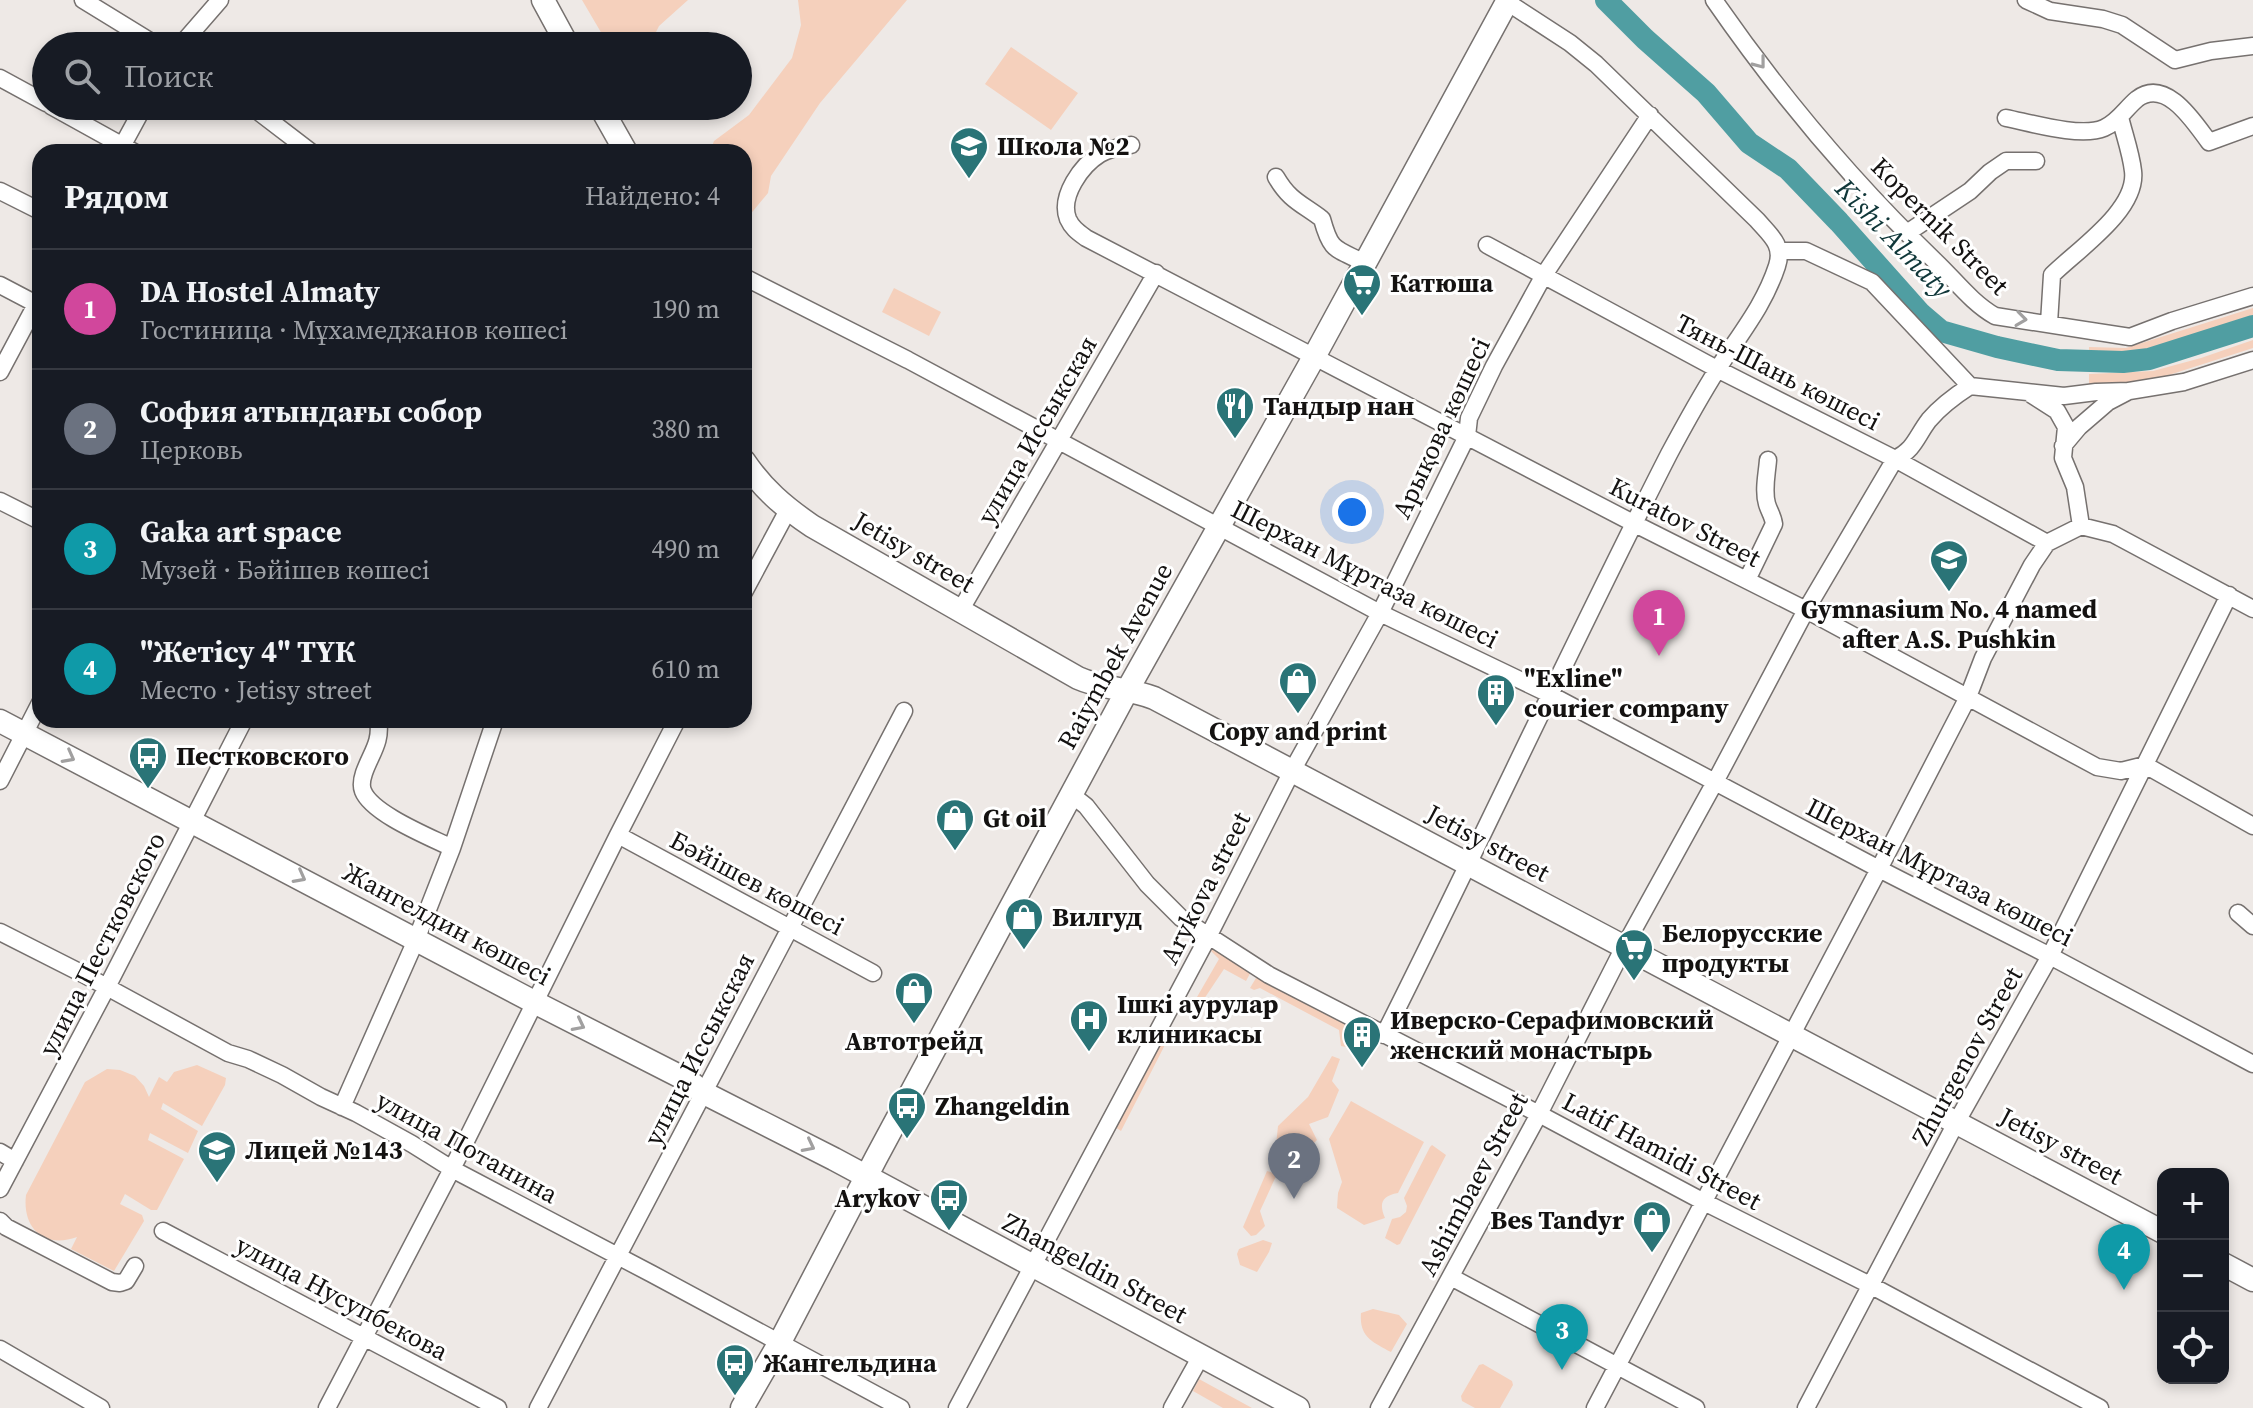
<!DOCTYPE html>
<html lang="ru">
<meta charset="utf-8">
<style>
:root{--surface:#171b24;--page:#20242c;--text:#f1f3f6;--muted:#9ea1a6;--line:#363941;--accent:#2a7477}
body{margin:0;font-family:"Source Serif 4",serif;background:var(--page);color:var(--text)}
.controls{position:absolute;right:24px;bottom:24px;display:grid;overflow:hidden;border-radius:16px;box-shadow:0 4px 12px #0003}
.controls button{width:72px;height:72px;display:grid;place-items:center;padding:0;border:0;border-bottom:2px solid var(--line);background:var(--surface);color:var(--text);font:40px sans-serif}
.you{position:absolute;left:1352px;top:512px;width:28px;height:28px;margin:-20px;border:6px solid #fff;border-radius:50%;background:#1a73e8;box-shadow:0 0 0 12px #1a73e833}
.badge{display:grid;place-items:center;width:52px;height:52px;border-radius:50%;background:var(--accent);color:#fff;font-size:26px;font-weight:700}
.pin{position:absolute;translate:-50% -66px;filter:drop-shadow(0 2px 4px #0008)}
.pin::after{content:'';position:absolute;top:42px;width:28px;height:24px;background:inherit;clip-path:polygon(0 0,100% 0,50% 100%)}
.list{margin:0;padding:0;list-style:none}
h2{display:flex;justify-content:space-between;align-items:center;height:104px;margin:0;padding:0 32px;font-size:34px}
h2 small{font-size:26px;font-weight:400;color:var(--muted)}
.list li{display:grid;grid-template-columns:52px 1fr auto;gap:24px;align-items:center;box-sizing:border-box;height:120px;padding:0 32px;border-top:2px solid var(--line)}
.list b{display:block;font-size:30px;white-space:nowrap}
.list p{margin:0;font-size:26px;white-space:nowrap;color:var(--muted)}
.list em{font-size:26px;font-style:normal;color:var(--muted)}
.icon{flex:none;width:44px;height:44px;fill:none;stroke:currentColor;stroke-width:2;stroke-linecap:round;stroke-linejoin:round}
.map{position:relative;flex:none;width:2253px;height:1408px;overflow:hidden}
.search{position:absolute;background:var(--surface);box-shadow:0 4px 12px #0003;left:32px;top:32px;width:720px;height:88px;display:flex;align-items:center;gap:20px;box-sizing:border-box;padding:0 28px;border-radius:44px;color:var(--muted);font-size:30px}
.panel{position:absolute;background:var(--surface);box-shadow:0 4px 12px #0003;left:32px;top:144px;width:720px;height:584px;border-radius:24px}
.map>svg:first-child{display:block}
.green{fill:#f5d0bc}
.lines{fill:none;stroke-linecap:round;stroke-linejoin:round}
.river{stroke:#509ea2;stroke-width:22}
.minor-casing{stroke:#76716f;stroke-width:19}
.major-casing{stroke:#76716f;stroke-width:25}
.minor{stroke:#fff;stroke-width:16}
.major{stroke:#fff;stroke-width:22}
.oneway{stroke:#a1a0a0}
.labels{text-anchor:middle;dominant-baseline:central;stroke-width:6;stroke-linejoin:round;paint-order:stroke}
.poi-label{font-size:26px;font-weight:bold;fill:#141211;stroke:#fff;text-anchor:start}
.street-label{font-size:26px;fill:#141211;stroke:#fff}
.water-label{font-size:28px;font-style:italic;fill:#0f3638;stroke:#fff}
</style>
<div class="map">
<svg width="2253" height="1408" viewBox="0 0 2253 1408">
<rect width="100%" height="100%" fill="#eee9e6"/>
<path class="green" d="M582,0H688L659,26L649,46H609Z
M798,0H907L820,103L771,176L768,193L744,222V152H710L714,141L749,115L792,58L801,25Z
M1011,47L1078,93L1051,130L985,84Z
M894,288L941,312L929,336L882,312Z
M2253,308V322L2125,358H2089V347L2126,348Z
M2253,340V348L2144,383L2089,389V374L2153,371L2201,358Z
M1214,945L1253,968L1246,981L1224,969L1202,1002L1197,997L1219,959L1211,951Z
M1259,973L1360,1027L1346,1047L1341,1046L1339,1030L1260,988L1254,990L1250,988Z
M1164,1034L1170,1035L1121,1131L1115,1127Z
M1332,1056L1340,1059L1332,1081L1339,1090L1328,1117L1309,1124L1317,1140L1312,1145L1275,1155L1278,1126L1308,1097Z
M197,1065L226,1078L225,1085L202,1126L163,1103L161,1109L198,1131L188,1153L150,1133L148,1140L184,1159L157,1210H151L125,1194L120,1204L142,1215L144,1221L114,1271L71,1249L77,1237C44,1249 22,1228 26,1195L85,1082L107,1069L120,1070L135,1076L144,1086L149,1097L159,1077L167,1082L174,1072Z
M1351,1101L1424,1142L1398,1193C1381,1196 1379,1204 1385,1218L1364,1225L1337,1208L1338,1193L1342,1182L1329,1139Z
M1432,1145L1446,1155L1400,1244L1397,1245L1385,1238L1392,1219L1400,1217L1406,1212L1407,1206L1404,1198L1430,1147Z
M1267,1171L1277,1174L1260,1211L1265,1226L1256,1235L1251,1236L1243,1227Z
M1263,1240L1272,1243L1269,1252L1257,1272L1240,1265L1237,1254L1239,1249Z
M1373,1309L1399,1315L1407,1324L1391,1352C1373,1342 1359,1337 1361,1313Z
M1483,1364L1512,1381L1513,1385L1500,1408H1475L1462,1401L1461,1396L1479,1365Z
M1199,1379L1252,1408H1223L1193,1391Z"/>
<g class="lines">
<path class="river" d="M1606,0L1645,39L1706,93L1749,143L1788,169L1839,222L1921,314L1941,331L1997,347L2058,360L2123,362L2149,359L2253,326"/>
<g class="minor-casing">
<path id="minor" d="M83,0L158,46
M1714,0C1779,94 1854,183 1936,262C1955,280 1972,303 1995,316L2130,337L2172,321L2253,296
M2026,0L2050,11L2103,19L2122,25L2175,60L2211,51L2253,46
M180,46L220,0
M0,78L46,103
M51,106L134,152
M251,106L311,152
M2006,118C2031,123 2081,138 2104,128C2118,122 2126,108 2137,99C2166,77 2194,122 2209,142L2253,126
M1131,145C1120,147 1110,148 1100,154C1082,165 1059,196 1068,219C1072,228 1078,232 1086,238L1635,524L1806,610L2097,767L2121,771L2145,765L2253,826
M119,152L144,106
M1276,177C1290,201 1301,203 1322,219C1331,252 1335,248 1365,263
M0,191L40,211
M1907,233L1970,191L1990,172L2006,161H2036
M1487,245L1717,369L1895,459L2047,543
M1780,251H1806L1872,282L1970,386
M744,277L908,360L1380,613L1549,694L1879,869L2050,956L2253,1064
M0,285L40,306
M2049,323L2052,275C2077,250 2138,210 2133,171C2131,153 2124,134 2120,117
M0,372L40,297
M2032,395L2057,411L2066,427L2063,458L2075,487L2081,526
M2063,446L2079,427L2108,402L2129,391L2184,382L2253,360
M0,501L40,521
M2081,526L2113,534L2253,609
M1747,580L1774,524C1773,516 1769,511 1767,504C1763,490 1767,474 1768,460
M744,592L788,510
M960,611L1156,273
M378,720C382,742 371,753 364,773C362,779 361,786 363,791C372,814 430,837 452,848
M0,781L40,703
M1072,795L1086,806L1147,884L1181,918L1269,975L1539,1114L1704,1202L1870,1285L2100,1408
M618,835L873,973
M2238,913L2253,926
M0,932L83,974L228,1053L248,1059L282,1075L321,1097L356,1113L412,1144L452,1169L652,1274L901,1408
M1384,1035C1481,842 1571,646 1669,454C1684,426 1700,397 1717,370C1739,335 1764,306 1777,266C1784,245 1770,235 1757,220L1596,64L1570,43L1507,2
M342,1107L416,940L452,848L495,720
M0,1152L15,1161
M0,1189L107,987L244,720
M0,1221L6,1227L112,1282L120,1283L126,1281L135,1266
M163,1231L498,1408
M1451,1277L1696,1408
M0,1349L101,1408
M327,1408L452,1169L618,835L677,720
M538,1408L904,711
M957,1408L1209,935L1292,771L1380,613L1467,436L1469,418L1494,366L1544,275L1650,115
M1172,1408L1201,1356
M1379,1408L1539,1114L1624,947L1715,782L1806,610L1895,459C1915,449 1916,437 1929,420C1940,407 1956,395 1970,386L2064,396L2096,392L2129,391
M1595,1408L1879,869L1968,697L1983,658L2032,565L2047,543L2081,526
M1806,1408L1956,1123L2050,956L2229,595"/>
</g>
<g class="major-casing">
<path id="major" d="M543,0L568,46
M600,106L626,152
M744,461C763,489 784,507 812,526L1078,678C1102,689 1128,688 1154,698L2163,1232
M0,721L536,1003L689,1081L704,1093L834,1159L1298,1408
M2223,1264L2253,1280
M742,1408L780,1342L876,1158L1128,689L1314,357L1508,0"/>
</g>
<use href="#minor" class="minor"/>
<use href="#major" class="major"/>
</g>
<defs><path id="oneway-chevron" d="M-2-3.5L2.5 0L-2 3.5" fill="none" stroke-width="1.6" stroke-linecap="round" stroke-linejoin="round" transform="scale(2)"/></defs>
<g class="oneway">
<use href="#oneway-chevron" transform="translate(1760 63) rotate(52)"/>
<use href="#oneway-chevron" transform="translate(2021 319) rotate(8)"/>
<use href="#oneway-chevron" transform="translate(69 757) rotate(28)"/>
<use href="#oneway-chevron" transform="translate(300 877) rotate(28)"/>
<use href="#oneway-chevron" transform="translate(579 1025) rotate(27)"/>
<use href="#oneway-chevron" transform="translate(809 1146) rotate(27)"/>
</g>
<defs>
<g id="school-pin" transform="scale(2)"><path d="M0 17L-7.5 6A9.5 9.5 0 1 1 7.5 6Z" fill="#2a7477" stroke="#fff"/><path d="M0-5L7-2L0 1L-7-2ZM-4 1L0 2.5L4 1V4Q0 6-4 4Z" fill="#fff"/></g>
<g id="supermarket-pin" transform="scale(2)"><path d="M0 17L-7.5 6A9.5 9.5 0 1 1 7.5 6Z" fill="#2a7477" stroke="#fff"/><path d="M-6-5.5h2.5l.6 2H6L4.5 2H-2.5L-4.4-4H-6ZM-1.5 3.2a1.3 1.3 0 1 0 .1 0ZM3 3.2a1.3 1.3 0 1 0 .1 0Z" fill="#fff"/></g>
<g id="restaurant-pin" transform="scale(2)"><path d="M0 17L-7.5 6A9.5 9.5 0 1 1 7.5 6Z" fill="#2a7477" stroke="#fff"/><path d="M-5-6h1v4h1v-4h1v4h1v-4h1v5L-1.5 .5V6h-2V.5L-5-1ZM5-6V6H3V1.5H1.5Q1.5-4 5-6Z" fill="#fff"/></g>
<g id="shop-pin" transform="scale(2)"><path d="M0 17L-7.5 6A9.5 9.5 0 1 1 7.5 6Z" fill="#2a7477" stroke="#fff"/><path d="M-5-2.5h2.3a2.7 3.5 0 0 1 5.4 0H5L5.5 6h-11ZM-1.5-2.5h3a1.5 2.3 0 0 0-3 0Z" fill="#fff"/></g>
<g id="building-pin" transform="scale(2)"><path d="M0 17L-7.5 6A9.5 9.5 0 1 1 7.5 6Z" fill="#2a7477" stroke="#fff"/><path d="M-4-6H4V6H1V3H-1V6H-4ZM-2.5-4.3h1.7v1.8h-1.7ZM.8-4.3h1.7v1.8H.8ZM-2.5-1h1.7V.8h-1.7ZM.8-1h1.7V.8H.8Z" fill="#fff"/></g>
<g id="bus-pin" transform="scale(2)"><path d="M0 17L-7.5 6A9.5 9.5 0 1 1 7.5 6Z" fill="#2a7477" stroke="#fff"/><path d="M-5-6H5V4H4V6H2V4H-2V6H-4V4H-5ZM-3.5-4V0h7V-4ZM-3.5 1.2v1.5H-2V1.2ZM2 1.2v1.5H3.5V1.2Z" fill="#fff"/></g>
<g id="hospital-pin" transform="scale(2)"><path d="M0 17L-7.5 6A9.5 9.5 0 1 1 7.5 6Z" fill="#2a7477" stroke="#fff"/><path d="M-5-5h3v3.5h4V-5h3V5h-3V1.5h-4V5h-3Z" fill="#fff"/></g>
</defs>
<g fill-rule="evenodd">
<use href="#school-pin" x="969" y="146"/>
<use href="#supermarket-pin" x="1362" y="283"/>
<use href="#restaurant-pin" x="1235" y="406"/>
<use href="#school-pin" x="1949" y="559"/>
<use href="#shop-pin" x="1298" y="681"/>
<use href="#building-pin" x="1496" y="693"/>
<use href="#bus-pin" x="148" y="756"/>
<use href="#shop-pin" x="955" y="818"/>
<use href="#shop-pin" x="1024" y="917"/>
<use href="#supermarket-pin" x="1634" y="948"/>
<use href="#shop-pin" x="914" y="991"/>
<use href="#hospital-pin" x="1089" y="1019"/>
<use href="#building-pin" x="1362" y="1035"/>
<use href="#bus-pin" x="907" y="1106"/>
<use href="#school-pin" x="217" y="1150"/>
<use href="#bus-pin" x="949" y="1198"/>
<use href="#shop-pin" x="1652" y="1220"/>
<use href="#bus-pin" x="735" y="1363"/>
</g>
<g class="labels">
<g class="poi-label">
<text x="997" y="146">Школа №2</text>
<text x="1390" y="283">Катюша</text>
<text x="1263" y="406">Тандыр нан</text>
<text x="1949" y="609" text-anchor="middle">Gymnasium No. 4 named<tspan x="1949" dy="30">after A.S. Pushkin</tspan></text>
<text x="1524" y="678">"Exline"<tspan x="1524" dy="30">courier company</tspan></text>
<text x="1298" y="731" text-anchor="middle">Copy and print</text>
<text x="176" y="756">Пестковского</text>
<text x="983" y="818">Gt oil</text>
<text x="1052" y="917">Вилгуд</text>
<text x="1662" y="933">Белорусские<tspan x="1662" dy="30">продукты</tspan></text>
<text x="1117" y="1004">Ішкі аурулар<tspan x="1117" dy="30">клиникасы</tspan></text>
<text x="1390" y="1020">Иверско-Серафимовский<tspan x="1390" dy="30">женский монастырь</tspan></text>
<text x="914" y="1041" text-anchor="middle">Автотрейд</text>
<text x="935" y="1106">Zhangeldin</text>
<text x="245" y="1150">Лицей №143</text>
<text x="921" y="1198" text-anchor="end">Arykov</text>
<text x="1624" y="1220" text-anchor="end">Bes Tandyr</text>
<text x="763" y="1363">Жангельдина</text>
</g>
<g class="street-label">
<text transform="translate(1940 226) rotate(45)">Kopernik Street</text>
<text transform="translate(1778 372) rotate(27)">Тянь-Шань көшесі</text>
<text transform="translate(1441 428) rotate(-65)">Арықова көшесі</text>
<text transform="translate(1037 430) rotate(-60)">улица Иссыкская</text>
<text transform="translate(1685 522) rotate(27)">Kuratov Street</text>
<text transform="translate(914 552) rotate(30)">Jetisy street</text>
<text transform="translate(1365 574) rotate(27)">Шерхан Мұртаза көшесі</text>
<text transform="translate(1115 656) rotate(-61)">Raiymbek Avenue</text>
<text transform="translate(1488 843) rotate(28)">Jetisy street</text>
<text transform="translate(1940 872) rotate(27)">Шерхан Мұртаза көшесі</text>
<text transform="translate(757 883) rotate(28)">Бәйішев көшесі</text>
<text transform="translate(1205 888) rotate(-63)">Arykova street</text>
<text transform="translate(447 924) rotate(28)">Жангелдин көшесі</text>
<text transform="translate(102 944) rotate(-63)">улица Пестковского</text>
<text transform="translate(699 1049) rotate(-63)">улица Иссыкская</text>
<text transform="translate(1967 1056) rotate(-61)">Zhurgenov Street</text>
<text transform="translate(2061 1146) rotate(28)">Jetisy street</text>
<text transform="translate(467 1147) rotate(29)">улица Потанина</text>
<text transform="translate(1662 1151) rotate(28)">Latif Hamidi Street</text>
<text transform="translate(1473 1184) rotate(-62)">Ashimbaev Street</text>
<text transform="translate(1095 1268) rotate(28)">Zhangeldin Street</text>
<text transform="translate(342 1298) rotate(28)">улица Нусупбекова</text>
</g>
<g class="water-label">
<text transform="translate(1894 238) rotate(46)">Kіshі Almaty</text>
</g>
</g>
</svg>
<div class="controls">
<button>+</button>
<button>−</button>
<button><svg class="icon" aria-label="locate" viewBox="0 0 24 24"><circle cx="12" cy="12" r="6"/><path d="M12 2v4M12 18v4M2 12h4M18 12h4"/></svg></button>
</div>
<div class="you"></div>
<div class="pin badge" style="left:1659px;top:656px;background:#d1479c">1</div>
<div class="pin badge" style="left:1294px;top:1199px;background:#6b7280">2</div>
<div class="pin badge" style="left:1562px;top:1370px;background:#0f9aa8">3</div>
<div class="pin badge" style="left:2124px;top:1290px;background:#0f9aa8">4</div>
<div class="search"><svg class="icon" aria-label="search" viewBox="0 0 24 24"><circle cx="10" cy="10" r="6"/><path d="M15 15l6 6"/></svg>Поиск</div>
<section class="panel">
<h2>Рядом<small>Найдено: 4</small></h2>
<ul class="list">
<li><span class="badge" style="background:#d1479c">1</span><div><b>DA Hostel Almaty</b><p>Гостиница · Мұхамеджанов көшесі</p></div><em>190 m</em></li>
<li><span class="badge" style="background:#6b7280">2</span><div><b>София атындағы собор</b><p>Церковь</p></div><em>380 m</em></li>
<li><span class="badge" style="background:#0f9aa8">3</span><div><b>Gaka art space</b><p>Музей · Бәйішев көшесі</p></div><em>490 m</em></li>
<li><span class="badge" style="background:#0f9aa8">4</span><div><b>&quot;Жетісу 4&quot; ТҮК</b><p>Место · Jetisy street</p></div><em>610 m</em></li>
</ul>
</section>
</div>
